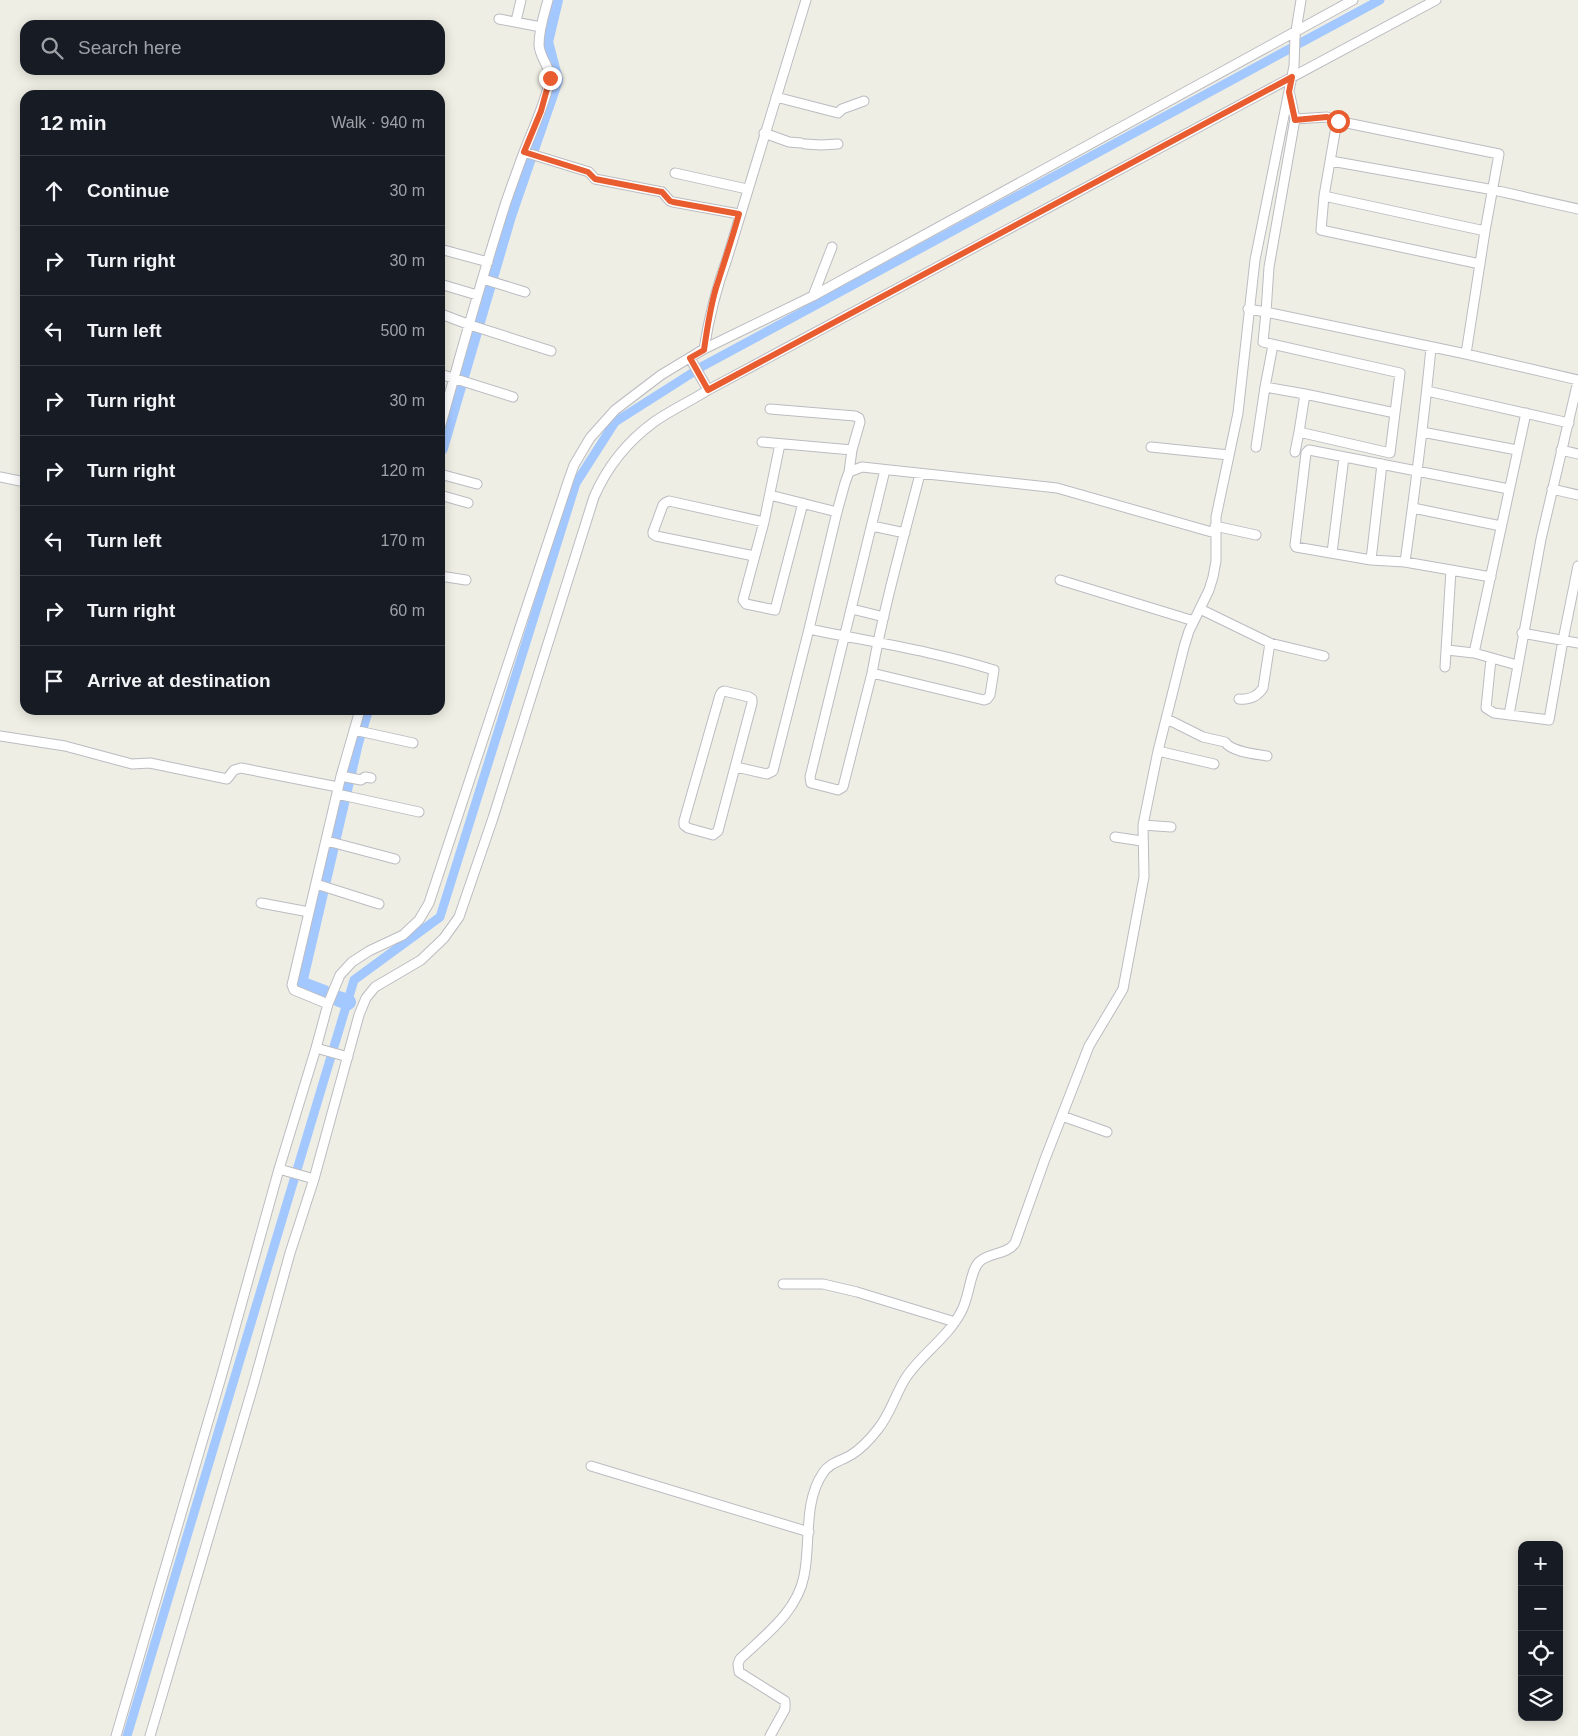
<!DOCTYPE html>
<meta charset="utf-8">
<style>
:root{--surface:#171b24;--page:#20242c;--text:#f1f3f6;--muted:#9ea1a6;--line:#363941}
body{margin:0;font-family:Helvetica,sans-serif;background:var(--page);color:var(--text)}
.controls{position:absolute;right:15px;bottom:15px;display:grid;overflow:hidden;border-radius:10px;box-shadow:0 2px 12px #0003}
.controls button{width:45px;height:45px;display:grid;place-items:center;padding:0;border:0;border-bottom:1px solid var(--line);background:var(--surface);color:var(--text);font:25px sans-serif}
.stop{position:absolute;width:15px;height:15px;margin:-11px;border:4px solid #e95c2f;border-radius:50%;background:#fff}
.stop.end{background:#e95c2f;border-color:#fff;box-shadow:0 1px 5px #0008}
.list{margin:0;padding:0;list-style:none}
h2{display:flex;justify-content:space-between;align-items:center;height:65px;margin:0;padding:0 20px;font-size:21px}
h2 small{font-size:16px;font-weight:400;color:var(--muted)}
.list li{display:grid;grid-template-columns:32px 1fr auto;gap:15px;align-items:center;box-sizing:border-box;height:70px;padding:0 20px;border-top:1px solid var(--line)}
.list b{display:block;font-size:19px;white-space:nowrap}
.list em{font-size:16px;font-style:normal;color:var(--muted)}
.icon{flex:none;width:28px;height:28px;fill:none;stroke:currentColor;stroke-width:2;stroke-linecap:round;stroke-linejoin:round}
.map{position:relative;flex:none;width:1578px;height:1736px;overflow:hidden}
.search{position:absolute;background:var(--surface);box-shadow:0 2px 12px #0003;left:20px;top:20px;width:425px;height:55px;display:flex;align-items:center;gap:12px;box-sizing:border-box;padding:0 18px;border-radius:15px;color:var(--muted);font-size:19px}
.panel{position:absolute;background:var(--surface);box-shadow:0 2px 12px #0003;left:20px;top:90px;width:425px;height:625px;border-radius:15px}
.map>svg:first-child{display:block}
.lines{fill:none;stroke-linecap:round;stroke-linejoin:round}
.canal{stroke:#a3c8ff;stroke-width:9}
.river{stroke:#a3c8ff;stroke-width:16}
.street-casing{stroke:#bbbcc2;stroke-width:11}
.street{stroke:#fff;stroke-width:9}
.route{stroke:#e95c2f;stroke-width:6}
</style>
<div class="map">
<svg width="1578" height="1736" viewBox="0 0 1578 1736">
<rect width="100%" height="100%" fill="#eeeee4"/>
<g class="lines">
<path class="canal" d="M127,1736L354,980L440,917L576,483L615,422L703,366L1380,0"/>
<path class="river" d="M440,448L508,216L555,80L545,42L555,0
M324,993L303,985L300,983V979L355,743L365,710
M339,999L348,1002"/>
<g class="street-casing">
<path id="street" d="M499,19L541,27
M516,21L521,0
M1290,95L1295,119
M776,97L838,113L842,109L864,101
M1337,121L1327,117L1295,119L1269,267L1266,312L1466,354L1578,380
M764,133L789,142L801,143
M805,144L821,145L838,144
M524,152L589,172L595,179L662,192L670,201L673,202L739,214
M1331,161L1494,190L1578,209
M675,173L747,189
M1324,196L1485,231
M440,249L488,262
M483,279L525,292
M440,284L477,295
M813,296L832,247
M1248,309L1266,312L1263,342L1400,373L1390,453L1299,432L1305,394L1395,413
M441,314L470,325L551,351
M1273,345L1265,387L1305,394
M704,349C709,318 716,289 727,259L806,0
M1466,354L1485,231L1499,154L1337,121L1324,196L1321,230L1480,264
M690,358L708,390
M440,374L513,397
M1427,391L1569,423
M770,409L855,416L859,418L860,422L852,450L849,472
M440,428C461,352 482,277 506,202C512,185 518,168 524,152C533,129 543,108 549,84C553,68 540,60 539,45C539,29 544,15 548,0
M1422,432L1517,450
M762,442L852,450
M780,444L764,522L743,600L746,604L775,610L803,503
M1151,447L1229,455
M1256,447L1265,387
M1561,450L1578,454
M1295,452L1299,432
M440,474L477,484
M0,477L25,482
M1552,489L1578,495
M440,495L468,503
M770,495L837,512
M1413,508L1501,526
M872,526L905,533
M1215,526L1256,535
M1332,553L1344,457
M754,556L656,536L653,534V532L663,505L665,503L669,501L764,522
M1371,560L1382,464
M1405,562C1415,490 1424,419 1431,348
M440,576L466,580
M1491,577L1405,562L1371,560L1296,547L1295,545L1306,453L1309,450L1509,489
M1060,580L1194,621
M852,609L884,617
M1200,609L1270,643L1324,656
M809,629L837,512L845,483L849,472L862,467L1057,488L1215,533
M1522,633L1578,643
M1447,650L1474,653L1517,665
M1474,653L1526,413
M1491,659L1486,708L1494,713L1549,720L1563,640L1578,566
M1445,667L1451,570
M872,673L843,787L838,790L811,783L810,777L885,470
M724,691L749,697L752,699V703L718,831L713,835L688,828L684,825V821L720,695L722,692Z
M1239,699C1249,700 1257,697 1263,688L1270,643
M1509,715L1541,539L1578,381
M1167,719L1203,737L1225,742C1232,752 1255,754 1267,756
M354,730L413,743
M0,736L65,746L132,764L150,763L227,779L234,770L241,768L338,787
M1158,751L1214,764
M736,767L767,774L773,771L809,629C871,642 934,651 994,670L990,695L987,699L984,700L872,673C884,606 903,540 920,474
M341,776L361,780L365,777L371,778
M337,794L419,812
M1143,825L1171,827
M1115,837L1142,841
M327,841L395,859
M316,884L379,904
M261,903L309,912
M328,1004L294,990L292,985L341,776L360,710
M316,1048L348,1057
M1062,1116L1107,1132
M279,1169L314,1179
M783,1284H823L857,1292L955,1322
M591,1466L809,1532
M116,1736L222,1374L279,1169L316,1048L328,1004L340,975L352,962L369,951L403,935L419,920L429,903L569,479L574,465L590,438L615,410L661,375L704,349L813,296L1353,0
M150,1736L254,1383L290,1253L314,1179L359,1015L366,998L375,987L421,960L444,938L459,917L493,818L594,497C607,467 628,441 654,422C671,410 691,401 708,390L1436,0
M770,1736L785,1709V1701L739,1672L738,1664L740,1659C765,1635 797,1612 804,1576C811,1543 803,1502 823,1473C829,1463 841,1461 851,1455C861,1449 871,1438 878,1429C891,1413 896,1392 907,1376C923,1353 948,1337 961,1312C969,1299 970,1271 979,1262C989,1252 1007,1255 1015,1243L1045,1159L1089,1046L1123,989L1144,877L1143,825L1158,751L1184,647L1189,631L1209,590L1213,577L1216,561V517L1238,413L1255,260L1294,66L1295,37L1301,0"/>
</g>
<use href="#street" class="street"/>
</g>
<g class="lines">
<path class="route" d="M550,78L541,111L524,152L588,172L595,179L662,192L670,201L673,202L739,214C732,239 724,263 716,288C710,308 707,329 704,350L690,358L708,390L1292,77L1289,92L1295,120L1327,117L1338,121"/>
</g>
</svg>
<div class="controls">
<button>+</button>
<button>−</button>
<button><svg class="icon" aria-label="locate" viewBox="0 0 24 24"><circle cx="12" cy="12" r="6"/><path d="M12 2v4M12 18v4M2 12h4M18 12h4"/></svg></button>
<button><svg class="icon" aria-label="layers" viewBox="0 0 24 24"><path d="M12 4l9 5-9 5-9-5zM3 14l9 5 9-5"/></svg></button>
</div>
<div class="stop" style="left:1338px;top:121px"></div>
<div class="stop end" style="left:550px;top:78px"></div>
<div class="search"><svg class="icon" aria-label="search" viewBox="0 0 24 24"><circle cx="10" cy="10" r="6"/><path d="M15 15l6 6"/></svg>Search here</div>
<section class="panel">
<h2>12 min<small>Walk · 940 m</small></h2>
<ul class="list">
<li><svg class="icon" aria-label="ahead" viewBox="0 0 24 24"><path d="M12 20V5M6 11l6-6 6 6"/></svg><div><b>Continue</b></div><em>30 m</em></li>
<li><svg class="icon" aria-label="right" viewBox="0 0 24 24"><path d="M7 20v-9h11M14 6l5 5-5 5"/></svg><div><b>Turn right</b></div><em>30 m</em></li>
<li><svg class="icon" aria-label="left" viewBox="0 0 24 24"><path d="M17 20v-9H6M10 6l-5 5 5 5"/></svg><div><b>Turn left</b></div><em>500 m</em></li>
<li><svg class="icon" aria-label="right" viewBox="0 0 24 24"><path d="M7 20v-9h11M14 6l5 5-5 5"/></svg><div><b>Turn right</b></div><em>30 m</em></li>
<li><svg class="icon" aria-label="right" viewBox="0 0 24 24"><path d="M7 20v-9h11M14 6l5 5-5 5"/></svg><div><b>Turn right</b></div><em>120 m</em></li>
<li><svg class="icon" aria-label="left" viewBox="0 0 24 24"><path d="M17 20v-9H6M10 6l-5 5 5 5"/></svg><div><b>Turn left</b></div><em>170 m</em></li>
<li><svg class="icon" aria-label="right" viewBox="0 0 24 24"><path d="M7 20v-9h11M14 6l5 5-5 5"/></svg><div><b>Turn right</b></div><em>60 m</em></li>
<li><svg class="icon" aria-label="arrive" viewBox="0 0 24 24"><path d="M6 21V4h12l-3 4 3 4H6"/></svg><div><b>Arrive at destination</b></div></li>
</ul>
</section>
</div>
